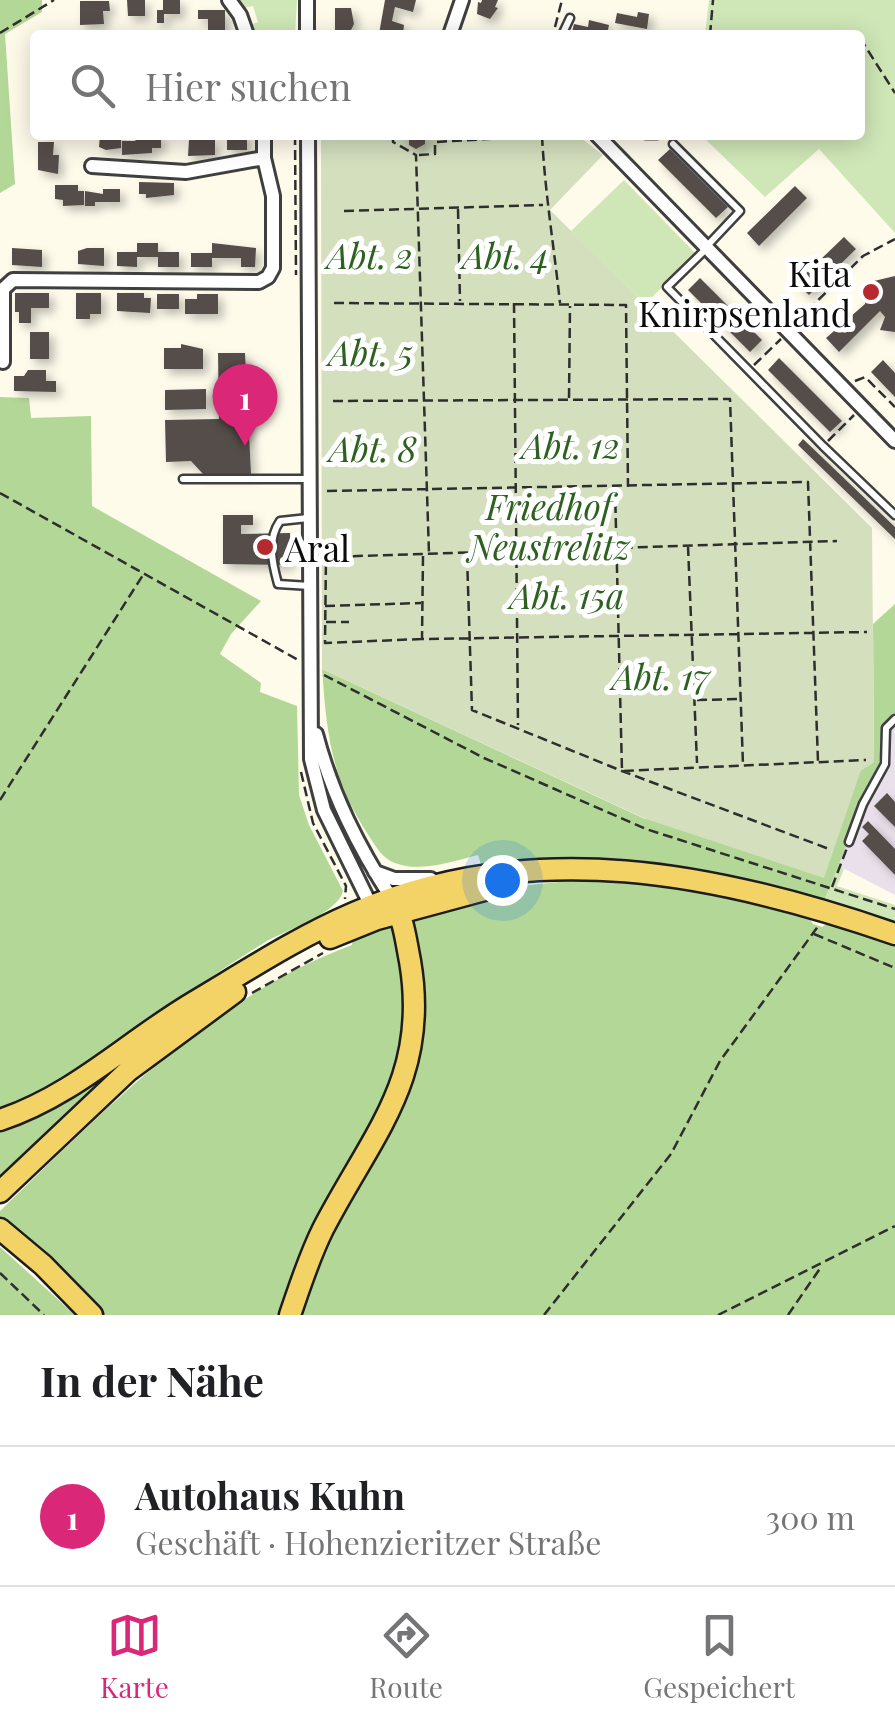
<!DOCTYPE html>
<html lang="de">
<meta charset="utf-8">
<style>
:root{--surface:#fff;--page:#f6f6f6;--text:#202124;--muted:#757577;--line:#e0e0e0;--accent:#db2777}
body{margin:0;font-family:"Playfair Display",serif;background:var(--page);color:var(--text)}
.you{position:absolute;left:502px;top:880px;width:35px;height:35px;margin:-25px;border:8px solid #fff;border-radius:50%;background:#1a73e8;box-shadow:0 0 0 15px #1a73e833}
.badge{display:grid;place-items:center;width:65px;height:65px;border-radius:50%;background:var(--accent);color:#fff;font-size:32px;font-weight:700}
.pin{position:absolute;translate:-50% -82px;filter:drop-shadow(0 2px 5px #0008)}
.pin::after{content:'';position:absolute;top:52px;width:35px;height:30px;background:inherit;clip-path:polygon(0 0,100% 0,50% 100%)}
.list{margin:0;padding:0;list-style:none}
h2{display:flex;justify-content:space-between;align-items:center;height:130px;margin:0;padding:0 40px;font-size:42px}
h2 small{font-size:32px;font-weight:400;color:var(--muted)}
.list li{display:grid;grid-template-columns:65px 1fr auto;gap:30px;align-items:center;box-sizing:border-box;height:140px;padding:0 40px;border-top:2px solid var(--line)}
.list b{display:block;font-size:38px;white-space:nowrap}
.list p{margin:0;font-size:32px;white-space:nowrap;color:var(--muted)}
.list em{font-size:32px;font-style:normal;color:var(--muted)}
.icon{flex:none;width:55px;height:55px;fill:none;stroke:currentColor;stroke-width:2;stroke-linecap:round;stroke-linejoin:round}
.map{position:relative;flex:none;width:895px;height:1315px;overflow:hidden}
.search{position:absolute;background:var(--surface);box-shadow:0 5px 25px #0003;left:30px;right:30px;top:30px;height:110px;display:flex;align-items:center;gap:25px;box-sizing:border-box;padding:0 35px;border-radius:10px;color:var(--muted);font-size:38px}
.sheet{height:270px;background:var(--surface)}
nav{display:flex;justify-content:space-around;align-items:center;box-sizing:border-box;height:140px;border-top:2px solid var(--line);background:var(--surface);font-size:28px;color:var(--muted)}
nav a{display:grid;justify-items:center;gap:5px}
nav .on{color:var(--accent)}
.map>svg:first-child{display:block}
.industrial{fill:#eae0eb}
.green{fill:#cfe7b7}
.forest{fill:#b3d797}
.cemetery{fill:#d4dfbe}
.building{fill:#544d49;filter:url(#shadow)}
.lines{fill:none;stroke-linecap:round;stroke-linejoin:round}
.lane-casing{stroke:#3f3f3f;stroke-width:11}
.street-casing{stroke:#3f3f3f;stroke-width:18}
.primary-casing{stroke:#1d1d1d;stroke-width:25}
.path{stroke:#2e2e2e;stroke-width:2.5;stroke-dasharray:10 5;stroke-linecap:butt}
.lane{stroke:#fff;stroke-width:6}
.street{stroke:#fff;stroke-width:12}
.primary{stroke:#f4d366;stroke-width:20}
.poi-dot{fill:#b6292e;stroke:#fff;stroke-width:4}
.labels{text-anchor:middle;dominant-baseline:central;stroke-width:10;stroke-linejoin:round;paint-order:stroke}
.park-label{font-size:35px;font-style:italic;fill:#2c611f;stroke:#fff}
.poi-label{font-size:35px;fill:#0c0c0c;stroke:#fff;text-anchor:end}
</style>
<div class="map">
<svg width="895" height="1315" viewBox="0 0 895 1315">
<defs>
<filter id="shadow"><feDropShadow dx="5" dy="5" stdDeviation="5" flood-color="#0004"/></filter>
</defs>
<rect width="100%" height="100%" fill="#fefbeb"/>
<path class="industrial" d="M895,715V895L837,865L879,765L883,727Z"/>
<path class="green" d="M237,0H297L295,35H253L250,25L258,22L253,6L244,8Z
M709,0H895V233L819,149L765,197L701,135H860V35H705Z
M624,180L696,254L645,304L571,231Z
M837,865L844,869L837,886L895,905V928L823,903Z"/>
<path class="forest" d="M0,0H42V12L5,34L15,184L0,193Z
M0,397L29,398L31,418L91,416L92,506L261,601L231,634L220,654L261,683L260,692L297,706L299,795L309,825L343,891C338,913 287,930 267,941C196,984 130,1035 60,1080L28,1099L0,1109Z
M895,604V715L883,727L879,765L823,903L716,873L662,866L504,860L481,864L478,855C453,861 421,873 395,863C382,858 377,848 369,836C331,778 327,736 322,669L645,819L861,770L874,762L873,624Z
M589,879L680,884L804,911L813,924L822,927L832,920L895,944V1315H298L316,1260L413,1072L412,921L416,914L519,886Z
M395,924L410,1009L401,1070L288,1315H99L24,1236L0,1218V1211C104,1111 213,996 352,945L353,936Z
M162,1035L0,1184V1128Z
M0,1247L75,1315H0Z"/>
<path class="cemetery" d="M321,135H577L603,155L550,210L872,528L874,762L861,770L824,878L646,819L322,669Z"/>
<path class="building" d="M127,0H145V16H128Z
M163,0H180V14H164V23H157V10H163Z
M385,0H416L413,12L395,7L392,21L404,25L403,34H379Z
M482,0H498L495,7L498,8L490,19L477,14L478,2L481,3Z
M80,1H109L110,11H103L104,24L80,25Z
M335,8H351L354,24L351,30H335Z
M198,10H225V31H208V19H198Z
M638,12L649,14L647,29L615,23L617,13L637,17Z
M589,20L609,25L607,35L572,32L574,24L588,27Z
M100,135H121V148L106,150L99,147Z
M140,135H161V148H152V153L122,155V141H135Z
M227,135H247V150H227Z
M399,135H435V139H425V144L416,149L409,145V140H399Z
M189,140H215V155L188,156Z
M38,142H54L53,155H59L58,174L38,170Z
M670,149L728,207L716,218L658,160Z
M139,182L174,183V195L146,198V194H139Z
M55,185H78V191H84V205L63,206V200L55,199Z
M795,186L807,198L759,246L747,233Z
M103,189H120V202H95V206H85V191L103,194Z
M844,237L856,249L809,295L796,283Z
M137,243H158V252H179V267H158V257H137V267L117,266V252H137Z
M212,243L256,248L255,267H241V258H212V267H191V253H212Z
M12,248L42,250V267L12,265Z
M87,248H104V266L78,264V251Z
M895,276V332L880,330L885,317L880,311L839,352L826,338L865,304V293L874,281Z
M700,278L762,340L750,352L688,290Z
M15,293H49V308H31V323H19V312H15Z
M76,293H101V314H90V319H76Z
M117,293H144V298H151L150,313L117,311Z
M157,294H179V309H157Z
M197,294H218V314H185V299H197Z
M30,332H49V359H30Z
M181,344L203,349V369H164V348H181Z
M218,353H245L251,474H203L191,461L166,462L165,420L219,419Z
M779,358L842,421L830,432L768,370Z
M883,360L895,373V397L871,372Z
M28,370H46V381H56V392L14,391V376H24Z
M206,389V409L165,410V390Z
M803,439L895,527V539L798,445Z
M223,515H253V525H241V534L290,533V565L223,564Z
M887,793L895,802V827L874,806Z
M868,821L895,849V875L862,841L869,834L862,827Z"/>
<g class="lines">
<g class="lane-casing">
<path id="lane" d="M562,35L570,18
M646,135H657
M673,144L740,211L708,245
M707,248L667,287L823,446L895,515
M183,479H308
M308,518L280,521C267,540 272,562 278,584L310,586
M849,842L863,804L885,764L886,728L895,719"/>
</g>
<g class="street-casing">
<path id="street" d="M229,0L240,15L247,35
M307,0V35
M450,35L462,0
M308,135L311,759L324,810L374,912
M597,135L895,441
M92,166L186,172L264,158V135
M3,362V289L13,280L259,282L268,277L273,268V196L264,158
M316,734C332,795 358,846 392,899
M375,872L394,879H431"/>
</g>
<g class="primary-casing">
<path id="primary" d="M330,938L377,919L488,889
M0,1120C75,1095 128,1041 194,1002C246,971 298,937 354,913C532,835 719,873 895,934
M0,1192L128,1071L235,992
M0,1229L43,1265L92,1315
M290,1315C300,1286 309,1257 323,1229C372,1134 430,1078 410,961C406,941 404,921 394,902"/>
</g>
<path class="path" d="M555,27L562,0
M0,33L54,0
M710,35L713,0
M860,38L895,93
M295,135L296,275
M393,135V142L416,155L429,554
M419,155L435,154V142L542,136C545,193 554,247 560,303
M458,209L460,301
M344,211L543,205
M334,303L626,305L628,487
M514,303L518,725
M797,321L863,256L895,239
M754,365L781,339
M855,381L865,377L895,407
M569,398L570,306
M333,401L730,399L743,765
M828,441L854,415
M615,488L622,771L866,760
M327,491L808,482L818,762
M0,493L300,661
M688,546L697,763
M423,556L422,639L867,632
M467,556L472,710L622,771L829,849
M325,606L421,603
M326,622H349
M422,639L325,643L326,557L837,541
M324,675L484,758L646,829L895,909
M697,700L739,699
M301,772L313,823L346,886L345,899
M0,800L143,575
M832,887L847,848
M814,934L895,968
M252,993L323,953
M0,1273L44,1315
M544,1315L671,1154L720,1061L819,925
M718,1315L895,1226
M788,1315L821,1267"/>
<use href="#lane" class="lane"/>
<use href="#street" class="street"/>
<use href="#primary" class="primary"/>
</g>
<g class="poi-dot">
<circle cx="871" cy="292" r="10"/>
<circle cx="265" cy="547" r="10"/>
</g>
<g class="labels">
<g class="park-label">
<text x="370" y="254">Abt. 2</text>
<text x="506" y="254">Abt. 4</text>
<text x="371" y="351">Abt. 5</text>
<text x="571" y="444">Abt. 12</text>
<text x="373" y="447">Abt. 8</text>
<text x="549" y="505">Friedhof<tspan x="549" dy="40">Neustrelitz</tspan></text>
<text x="567" y="594">Abt. 15a</text>
<text x="661" y="675">Abt. 17</text>
</g>
<g class="poi-label">
<text x="851" y="272">Kita<tspan x="851" dy="40">Knirpsenland</tspan></text>
<text x="285" y="547" text-anchor="start">Aral</text>
</g>
</g>
</svg>
<div class="you"></div>
<div class="pin badge" style="left:245px;top:446px">1</div>
<div class="search"><svg class="icon" aria-label="search" viewBox="0 0 24 24"><circle cx="10" cy="10" r="6"/><path d="M15 15l6 6"/></svg>Hier suchen</div>
</div>
<section class="sheet">
<h2>In der Nähe<small></small></h2>
<ul class="list">
<li><span class="badge">1</span><div><b>Autohaus Kuhn</b><p>Geschäft · Hohenzieritzer Straße</p></div><em>300 m</em></li>
</ul>
</section>
<nav>
<a class="on"><svg class="icon" aria-label="map" viewBox="0 0 24 24"><path d="M3 6l6-2 6 2 6-2v14l-6 2-6-2-6 2zM9 4v14M15 6v14"/></svg>Karte</a>
<a><svg class="icon" aria-label="directions" viewBox="0 0 24 24"><path d="M12 3l9 9-9 9-9-9zM9 14v-3h6M13 9l2 2-2 2"/></svg>Route</a>
<a><svg class="icon" aria-label="saved" viewBox="0 0 24 24"><path d="M7 4h10v16l-5-4-5 4z"/></svg>Gespeichert</a>
</nav>
